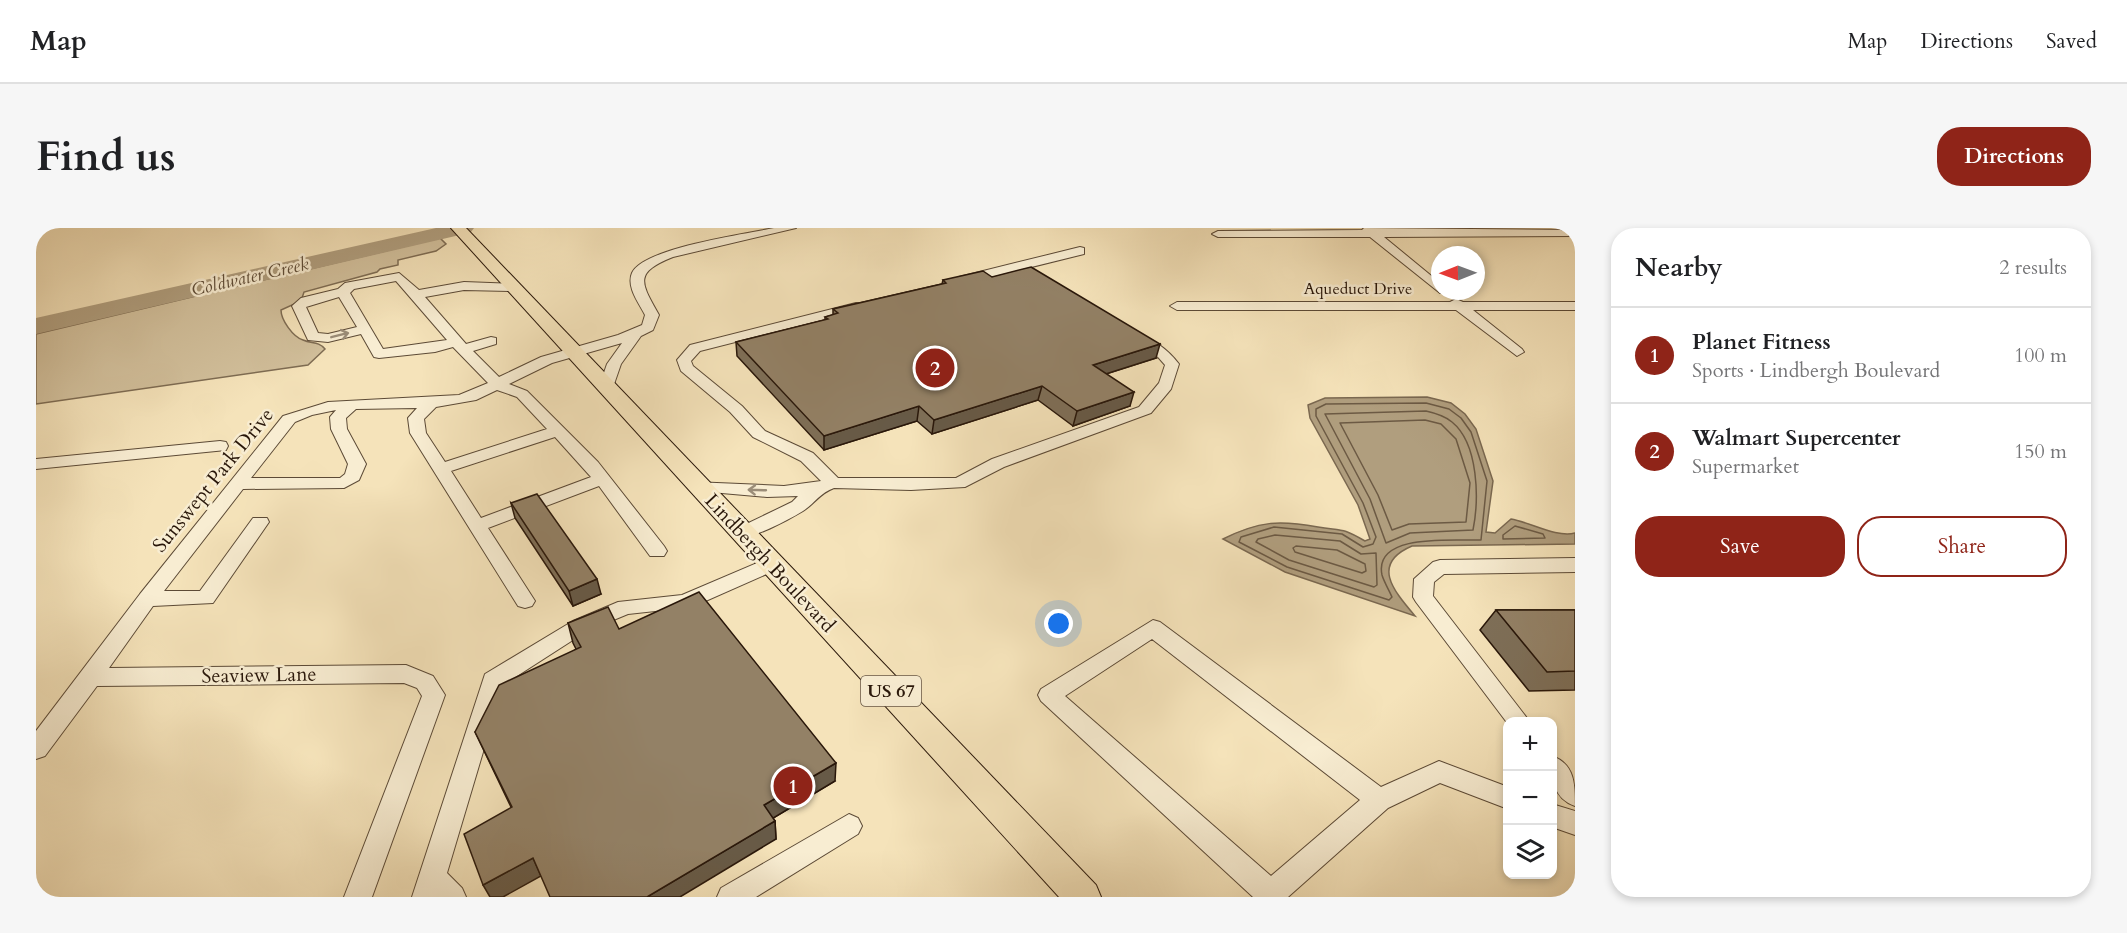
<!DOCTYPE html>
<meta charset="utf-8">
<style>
:root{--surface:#fff;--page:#f6f6f6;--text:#202124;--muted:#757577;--line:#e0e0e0;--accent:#8f2418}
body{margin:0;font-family:Cardo,serif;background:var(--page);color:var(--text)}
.controls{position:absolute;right:18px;bottom:18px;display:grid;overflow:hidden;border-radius:12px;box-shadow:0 3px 9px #0003}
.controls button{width:54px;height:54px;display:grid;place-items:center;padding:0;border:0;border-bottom:2px solid var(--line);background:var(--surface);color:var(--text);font:30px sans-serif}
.compass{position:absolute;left:1395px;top:18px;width:54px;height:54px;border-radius:50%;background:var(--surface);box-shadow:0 3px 9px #0003;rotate:269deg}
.you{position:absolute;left:1023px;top:396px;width:21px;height:21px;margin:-15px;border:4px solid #fff;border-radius:50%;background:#1a73e8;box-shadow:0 0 0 9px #1a73e833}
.badge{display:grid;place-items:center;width:39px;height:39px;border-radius:50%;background:var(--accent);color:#fff;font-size:20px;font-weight:700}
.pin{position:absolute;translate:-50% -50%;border:3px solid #fff;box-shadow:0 2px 6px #0006}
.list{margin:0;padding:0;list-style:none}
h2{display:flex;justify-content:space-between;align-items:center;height:78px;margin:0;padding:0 24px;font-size:26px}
h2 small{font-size:20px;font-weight:400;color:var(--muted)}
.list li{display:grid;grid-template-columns:39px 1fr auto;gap:18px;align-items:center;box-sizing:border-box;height:96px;padding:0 24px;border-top:2px solid var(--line)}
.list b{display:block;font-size:22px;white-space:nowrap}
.list p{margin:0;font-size:20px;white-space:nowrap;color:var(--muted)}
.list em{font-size:20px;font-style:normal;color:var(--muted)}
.actions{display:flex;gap:12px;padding:18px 24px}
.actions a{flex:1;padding:14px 0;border:2px solid var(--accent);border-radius:24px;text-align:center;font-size:21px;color:var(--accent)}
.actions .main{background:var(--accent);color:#fff}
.icon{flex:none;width:33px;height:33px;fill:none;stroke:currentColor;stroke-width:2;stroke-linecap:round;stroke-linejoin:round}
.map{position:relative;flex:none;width:1539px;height:669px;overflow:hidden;border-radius:24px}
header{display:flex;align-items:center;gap:36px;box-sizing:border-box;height:84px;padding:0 30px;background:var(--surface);border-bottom:2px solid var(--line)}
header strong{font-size:28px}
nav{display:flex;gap:33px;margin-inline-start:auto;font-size:21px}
.intro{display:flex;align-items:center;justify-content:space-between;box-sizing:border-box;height:144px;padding:0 36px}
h1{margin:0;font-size:42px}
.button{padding:15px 27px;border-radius:24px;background:var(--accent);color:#fff;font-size:21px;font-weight:700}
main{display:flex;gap:36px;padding:0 36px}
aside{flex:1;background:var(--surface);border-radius:24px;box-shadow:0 3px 9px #0003}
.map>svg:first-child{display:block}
.green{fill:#d2c09c;stroke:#7e6c53;stroke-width:1.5}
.water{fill:#b09e7e;stroke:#7a6850;stroke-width:1.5}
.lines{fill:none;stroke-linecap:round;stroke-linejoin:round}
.shore{stroke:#6c5a44;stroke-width:1.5}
.river{fill:#b09e7e;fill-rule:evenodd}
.minor-casing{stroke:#5c4a36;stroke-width:2}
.major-casing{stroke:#29170a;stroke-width:2}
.minor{fill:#f8edd2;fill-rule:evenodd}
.major{fill:#f5e3ba;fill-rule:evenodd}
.wall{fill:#7e6f58;stroke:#29170a;stroke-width:1.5}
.shaded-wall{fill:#675a47;stroke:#29170a;stroke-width:1.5}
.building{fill:#938166;stroke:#29170a;stroke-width:1.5}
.oneway{stroke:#9b8d78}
.labels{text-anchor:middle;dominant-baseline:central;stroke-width:5;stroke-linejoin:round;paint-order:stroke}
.far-street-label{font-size:16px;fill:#29170a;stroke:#f8edd2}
.far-water-label{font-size:18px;font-style:italic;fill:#5f4d38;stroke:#f8edd2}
.shield{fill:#f8edd2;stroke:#675746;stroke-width:1.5}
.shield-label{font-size:18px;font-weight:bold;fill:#29170a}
.street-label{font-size:20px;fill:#29170a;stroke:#f8edd2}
</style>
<header>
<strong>Map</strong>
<nav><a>Map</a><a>Directions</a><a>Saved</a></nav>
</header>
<div class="intro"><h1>Find us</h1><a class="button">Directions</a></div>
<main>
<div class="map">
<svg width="1539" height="669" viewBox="0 0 1539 669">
<rect width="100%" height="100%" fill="#f5e3ba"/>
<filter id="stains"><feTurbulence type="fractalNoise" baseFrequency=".00333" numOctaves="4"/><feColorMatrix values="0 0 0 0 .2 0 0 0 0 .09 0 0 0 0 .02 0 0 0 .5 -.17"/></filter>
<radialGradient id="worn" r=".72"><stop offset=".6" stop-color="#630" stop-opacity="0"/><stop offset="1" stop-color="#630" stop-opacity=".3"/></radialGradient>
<path class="green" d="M404,10L410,16L400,23L362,32V37L344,41L341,44L268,64L265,73L245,82C245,92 257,109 267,112C276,116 282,113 289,121L272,137L0,176V106Z"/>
<path class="water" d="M1391,169L1415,175L1429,186L1440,201L1457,253L1450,304L1459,305L1475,291C1494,294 1520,310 1539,305V316L1376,318C1334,336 1358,363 1379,388L1249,344L1187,311C1223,293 1243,292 1282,299C1307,303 1305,299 1329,313L1334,311L1322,277L1274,190L1272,177L1289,170Z"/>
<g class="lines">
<path class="shore" d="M1390,175L1413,181L1425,190L1435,204L1451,253L1445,312C1420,313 1337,304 1346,347C1348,354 1353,362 1356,369L1353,372L1251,339L1203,314L1205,309L1238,299L1306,306L1327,319L1337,316L1340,309L1327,275L1280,188V181L1290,176Z
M1390,183C1399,185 1409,188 1416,194C1443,216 1443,272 1437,302L1374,305L1350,315L1334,271L1289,186Z
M1389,192L1405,196L1420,211L1434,255L1430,294L1373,296L1356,302L1342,267L1304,195Z
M1479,298L1507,306L1509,310L1467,311V307Z
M1239,307L1304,313L1325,326L1340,325L1341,357L1338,359L1253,332L1220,314L1222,311Z
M1260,318L1301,322L1329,336L1330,343L1326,345L1259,324L1257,320Z"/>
<path class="river" d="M400,0H438L435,4L428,6L0,106V90Z"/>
<g class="minor-casing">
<path id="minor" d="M738,0H760L637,29C597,45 605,55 623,87L617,102L605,108L585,136L576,162L571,164L563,159L571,136L586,115L516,135L473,156L491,163L562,234L628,318L631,323L628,328H614L563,258L452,300L499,373L496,378L489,380L482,378L374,205L372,190L381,180L320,181L310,190L311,201L330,236L323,252L308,260L207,261L128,363H164L217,290H231L233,294L177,375L117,378L73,440L370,437L397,448L409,467L336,669H308L386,468L381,460L368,455L61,458L9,528L0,531V503L104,366L247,188L292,174L423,167L452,155L417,119L399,124L343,130L338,129L325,106L292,114L272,112L256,78L265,70L302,61L309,55L363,45L383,62L428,54L482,56V62L477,63L428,62L389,69L430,116L455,109L460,110V116L437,123L463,149L505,129L582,107L606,97L609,87C603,75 590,59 596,45C607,20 710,6 738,0ZM360,53L411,112L347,121L314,65L318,61ZM303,69L321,99L292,106L282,105L270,79ZM461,162L481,169L511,201L409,234L390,205L388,191L400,179L440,172ZM300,182L294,189L295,201L312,236L309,246L304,250H215L259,194L276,187ZM519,209L555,249L445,290L415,243Z
M1328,0L1539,2V8L1348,9L1404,55V63H1409L1404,65L1334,9H1182L1176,6L1182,3L1326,2Z
M1044,19L1048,20V26L927,56L921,52L923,49Z
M1420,71L1427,74H1539V82H1437L1486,121L1488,124L1481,128L1420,82H1141L1134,78L1141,74H1414Z
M820,75L825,76V82L664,123L655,133L657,138L706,178L729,203L777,225L802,250H920L956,231L1103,179L1123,155L1129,137L1122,129L1096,114V108C1112,104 1134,124 1143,136L1135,161L1115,185L968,239L929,259L875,262L798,260C784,265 779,275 767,283C754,291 714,313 700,309L698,305L700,301L756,274L762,268L731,269L663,263L657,262L654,258L657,254L748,258L785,253L765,233L717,209L694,184L645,143L641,132L654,117Z
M184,213L190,214L192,218L190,222L0,241V231Z
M735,329L742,331L745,336L742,341L656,379L592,386L551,403L467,457L411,645L426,660L430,669H376L449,446L537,393L582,374L646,367Z
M1539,330V344L1408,346L1398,354L1397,368L1494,494H1472V496L1380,374L1377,369L1378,351L1397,334L1404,332Z
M1117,392L1124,394L1345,559L1403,533L1472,559V581L1404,555L1352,580L1252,669H1217L1005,473L1002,467L1005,461ZM1116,411L1324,572L1235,648L1029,468Z
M1516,528C1539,536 1539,557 1539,578C1516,570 1516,549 1516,528Z
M1516,576L1539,583V607L1516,599Z
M813,586L822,590L826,598L822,606L720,669H681L685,660Z"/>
</g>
<g class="major-casing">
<path id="major" d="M415,0H430L1060,657L1065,669H1023Z"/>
</g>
<use href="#minor" class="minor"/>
<use href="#major" class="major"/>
</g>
<path class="wall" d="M956,49L1120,130L1070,146L1094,178L1037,198L1002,172L896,206L881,193L788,222L701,128L700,114L789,92V89L797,87V81L906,56L907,52Z
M475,275L565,366L537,378L479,290Z
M1460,382H1539V462L1493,463L1444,402Z
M532,395L583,401L799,553L737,590L739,593L740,611L475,579L439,504L540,421L537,415Z"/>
<path class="shaded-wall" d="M1124,116L1120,130L1054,151L1057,137Z
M1006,158L1002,172L896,206L898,192Z
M1098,164L1094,178L1037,198L1041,183Z
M883,178L881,193L788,222V208Z
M561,351L565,366L537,378L533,363Z
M800,535L799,553L729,595L728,577Z
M739,593L740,611L644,669H611Z
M497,630L505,648L467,669H454L447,657Z"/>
<path class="building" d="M995,39L1124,116L1057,137L1098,164L1041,183L1006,158L898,192L883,178L788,208L700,114L792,91L789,89L802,85L797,81L910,55L907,52L947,43L956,49Z
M501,266L561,351L533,363L475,275Z
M663,364L800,535L728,577L739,593L611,669H514L497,630L447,657L428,606L476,579L439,504L463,457L545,419L532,395L572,379L583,401Z
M1460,382H1539V443L1511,444Z"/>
<defs><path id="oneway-shaft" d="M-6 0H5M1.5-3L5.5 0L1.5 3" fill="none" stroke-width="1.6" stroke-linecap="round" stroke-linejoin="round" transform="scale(1.5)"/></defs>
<g class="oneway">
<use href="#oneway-shaft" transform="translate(304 107) rotate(-14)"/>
<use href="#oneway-shaft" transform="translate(721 262) rotate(-178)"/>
</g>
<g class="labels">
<g class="far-street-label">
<text x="1322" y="61">Aqueduct Drive</text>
</g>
<g class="far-water-label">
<text transform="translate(214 49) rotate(-13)">Coldwater Creek</text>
</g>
<rect class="shield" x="825" y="448" width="60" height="30" rx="4.5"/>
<g class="shield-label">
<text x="855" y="463">US 67</text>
</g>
<g class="street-label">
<text transform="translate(177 252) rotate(-51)">Sunswept Park Drive</text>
<text transform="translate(734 335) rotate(47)">Lindbergh Boulevard</text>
<text transform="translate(223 447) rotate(-1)">Seaview Lane</text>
</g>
</g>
<rect width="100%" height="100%" filter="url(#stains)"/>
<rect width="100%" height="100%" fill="url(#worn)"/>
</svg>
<div class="controls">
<button>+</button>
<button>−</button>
<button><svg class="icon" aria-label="layers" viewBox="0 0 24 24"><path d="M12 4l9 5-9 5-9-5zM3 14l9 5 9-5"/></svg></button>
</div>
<svg class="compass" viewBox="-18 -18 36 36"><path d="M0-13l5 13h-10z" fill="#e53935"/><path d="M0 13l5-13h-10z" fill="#757577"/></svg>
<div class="you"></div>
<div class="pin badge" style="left:757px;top:558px">1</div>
<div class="pin badge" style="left:899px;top:140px">2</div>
</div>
<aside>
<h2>Nearby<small>2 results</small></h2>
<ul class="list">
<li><span class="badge">1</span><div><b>Planet Fitness</b><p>Sports · Lindbergh Boulevard</p></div><em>100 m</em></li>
<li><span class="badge">2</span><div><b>Walmart Supercenter</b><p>Supermarket</p></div><em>150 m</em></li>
</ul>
<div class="actions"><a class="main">Save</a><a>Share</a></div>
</aside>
</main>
